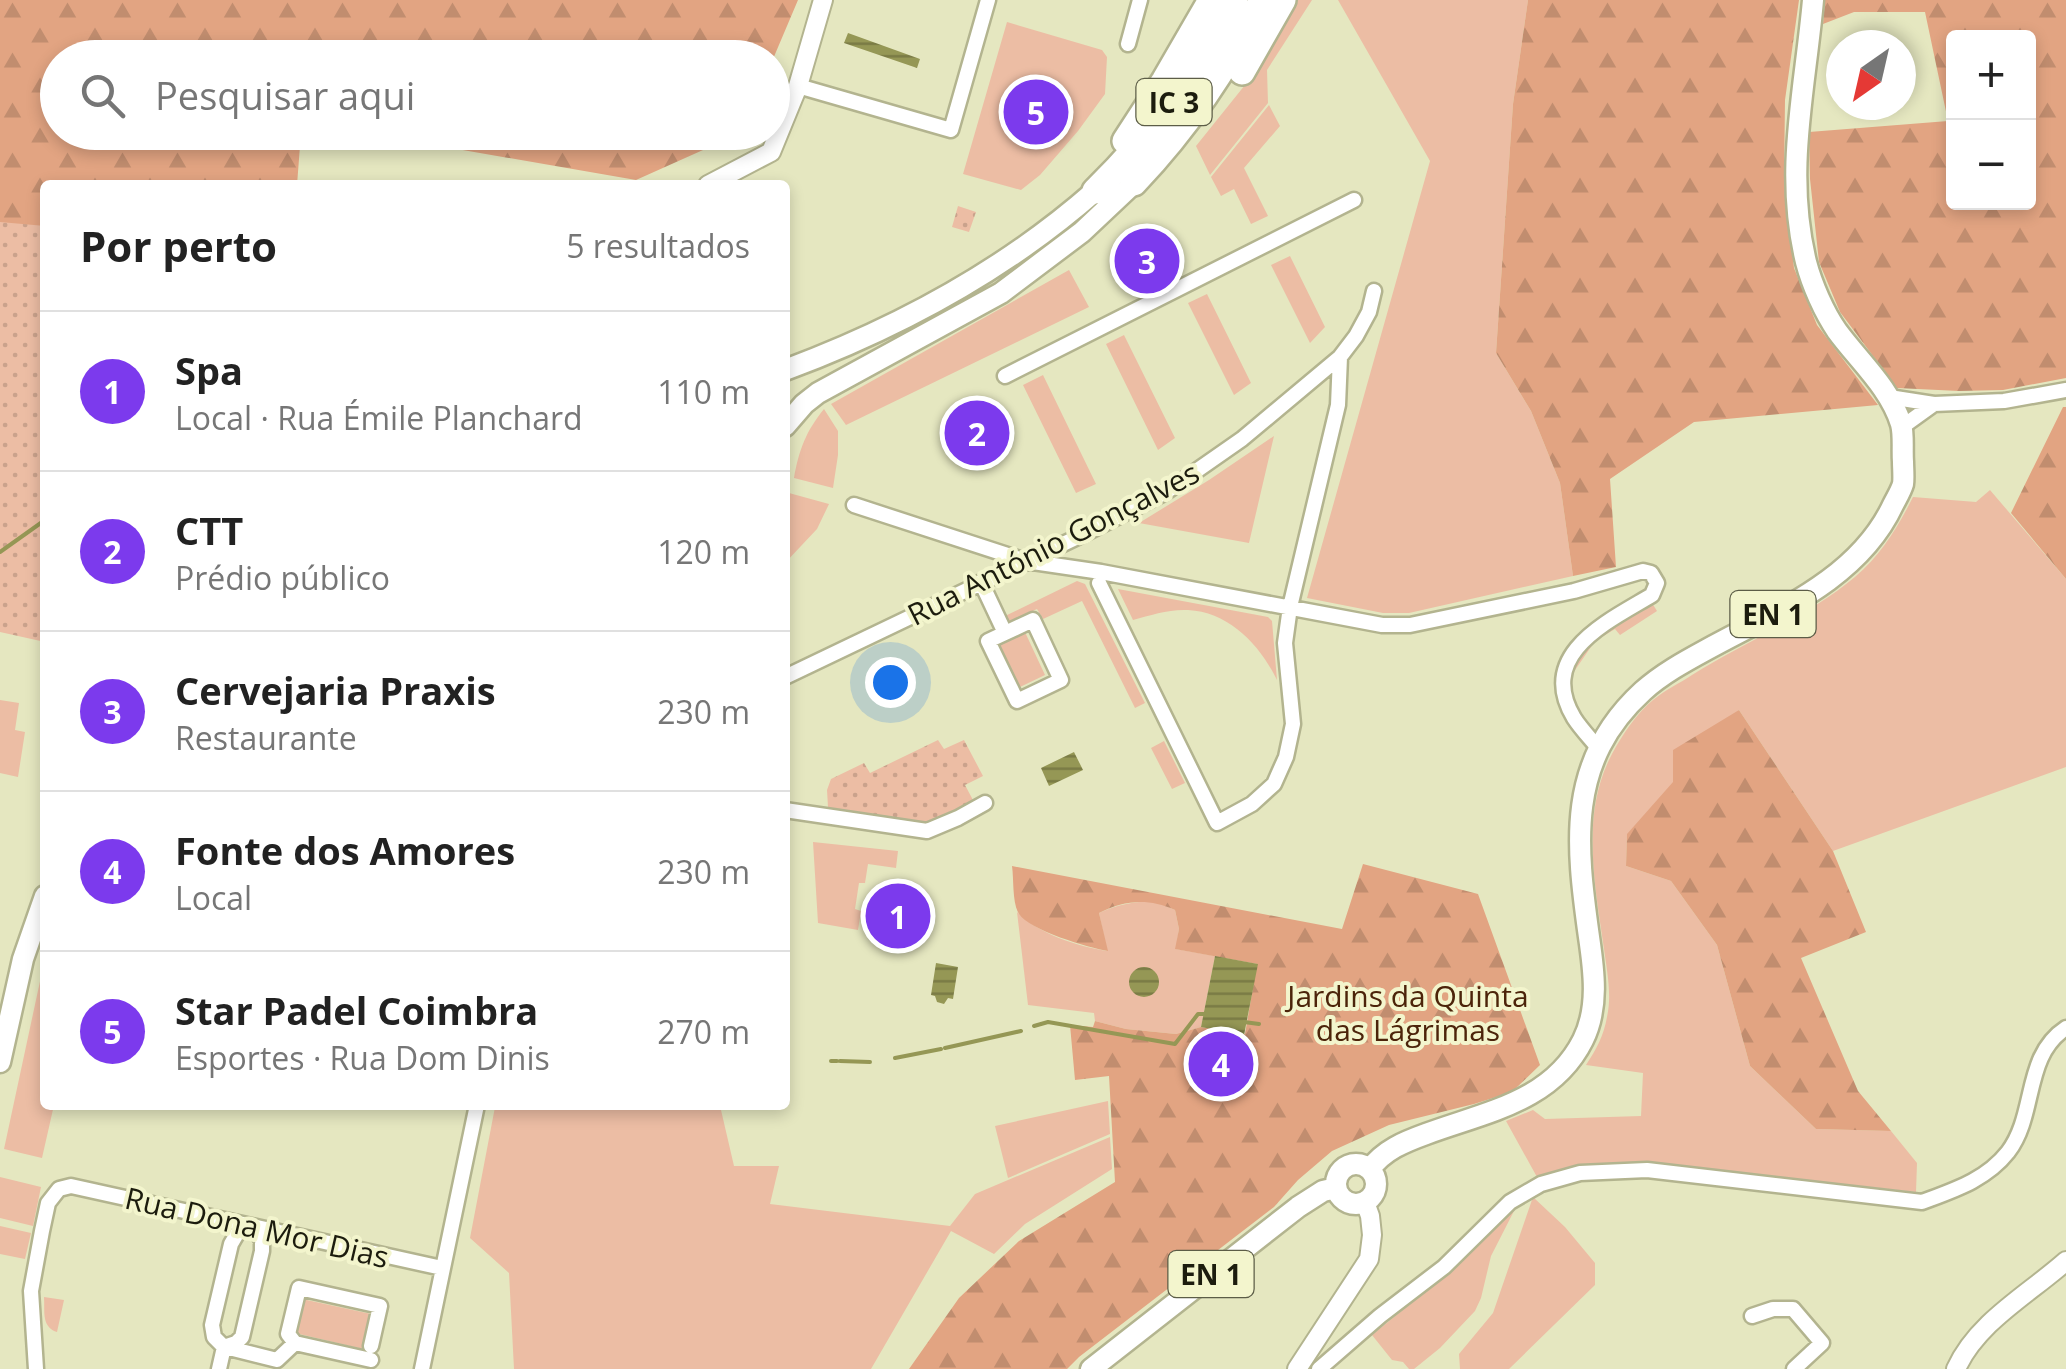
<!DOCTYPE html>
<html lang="pt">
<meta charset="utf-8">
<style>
:root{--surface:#fff;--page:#f2f2f2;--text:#222;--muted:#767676;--line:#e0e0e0;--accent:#7c3aed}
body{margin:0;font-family:"Open Sans",sans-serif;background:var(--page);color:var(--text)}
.controls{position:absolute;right:30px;top:30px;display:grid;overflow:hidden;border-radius:10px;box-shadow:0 5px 15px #0003}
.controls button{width:90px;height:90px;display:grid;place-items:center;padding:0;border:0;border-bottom:2px solid var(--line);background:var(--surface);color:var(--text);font:50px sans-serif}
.compass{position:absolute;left:1826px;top:30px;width:90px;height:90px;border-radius:50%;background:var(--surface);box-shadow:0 5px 15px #0003;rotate:214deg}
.you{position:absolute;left:890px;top:682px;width:35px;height:35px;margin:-25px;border:8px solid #fff;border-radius:50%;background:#1a73e8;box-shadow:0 0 0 15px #1a73e833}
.badge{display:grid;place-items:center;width:65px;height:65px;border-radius:50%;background:var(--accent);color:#fff;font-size:32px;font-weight:700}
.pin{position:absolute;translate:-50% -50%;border:5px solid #fff;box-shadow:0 2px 10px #0006}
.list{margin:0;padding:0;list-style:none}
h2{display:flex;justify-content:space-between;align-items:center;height:130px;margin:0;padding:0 40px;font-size:42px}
h2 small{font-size:32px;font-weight:400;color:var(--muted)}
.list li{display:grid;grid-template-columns:65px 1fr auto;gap:30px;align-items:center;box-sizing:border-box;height:160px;padding:0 40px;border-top:2px solid var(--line)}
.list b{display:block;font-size:38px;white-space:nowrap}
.list p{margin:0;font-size:32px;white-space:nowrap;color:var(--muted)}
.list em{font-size:32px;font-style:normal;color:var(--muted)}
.icon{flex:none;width:55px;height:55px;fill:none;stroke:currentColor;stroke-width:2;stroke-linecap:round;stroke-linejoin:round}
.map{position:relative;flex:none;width:2066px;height:1369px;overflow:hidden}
.search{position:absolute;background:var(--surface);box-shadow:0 5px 15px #0003;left:40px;top:40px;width:750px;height:110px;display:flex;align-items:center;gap:25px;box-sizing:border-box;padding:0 35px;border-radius:55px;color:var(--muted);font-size:38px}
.panel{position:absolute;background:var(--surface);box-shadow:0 5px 15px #0003;left:40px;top:180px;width:750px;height:930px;border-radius:10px}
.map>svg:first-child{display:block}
.green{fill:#ecbda4}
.forest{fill:url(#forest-firs);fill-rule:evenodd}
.park{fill:url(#park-dots)}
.water{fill:url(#water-rules)}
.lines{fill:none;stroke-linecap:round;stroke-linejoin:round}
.stream{stroke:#959755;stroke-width:4}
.street-casing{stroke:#b3b48f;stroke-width:19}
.secondary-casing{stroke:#b3b48f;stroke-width:22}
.primary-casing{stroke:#b3b48f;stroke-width:25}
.highway-casing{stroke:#b3b48f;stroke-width:30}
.street{stroke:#fff;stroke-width:14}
.secondary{stroke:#fff;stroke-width:18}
.primary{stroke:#fff;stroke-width:20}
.highway{stroke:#fff;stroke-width:25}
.labels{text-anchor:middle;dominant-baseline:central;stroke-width:8;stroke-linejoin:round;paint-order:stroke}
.shield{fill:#f3f5cd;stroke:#5c5d47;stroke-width:2.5}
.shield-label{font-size:28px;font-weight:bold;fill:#1c1c0e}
.street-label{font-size:30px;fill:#1c1c0e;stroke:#f3f5cd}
.park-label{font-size:30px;fill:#4c240a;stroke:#f3f5cd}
</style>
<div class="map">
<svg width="2066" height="1369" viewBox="0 0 2066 1369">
<defs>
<pattern id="forest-firs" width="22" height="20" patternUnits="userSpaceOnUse" patternTransform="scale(2.5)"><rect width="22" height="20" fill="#e2a482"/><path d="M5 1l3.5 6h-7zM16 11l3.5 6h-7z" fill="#c18d6f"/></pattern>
<pattern id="park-dots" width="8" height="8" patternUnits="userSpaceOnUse" patternTransform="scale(2.5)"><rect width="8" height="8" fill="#ecbda4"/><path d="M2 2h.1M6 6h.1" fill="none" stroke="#caa28c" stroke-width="1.8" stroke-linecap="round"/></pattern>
<pattern id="water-rules" width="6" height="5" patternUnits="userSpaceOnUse" patternTransform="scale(2.5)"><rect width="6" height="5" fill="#959755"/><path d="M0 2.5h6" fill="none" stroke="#797a45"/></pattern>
</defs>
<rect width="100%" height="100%" fill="#e5e7c0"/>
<path class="green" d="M1296,0H1312L1267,70L1268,103L1210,175L1196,146L1249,80Z
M1338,0H1528L1513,104L1496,353L1531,411L1560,483L1573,576L1409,613H1383L1307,598L1430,161Z
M1007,22L1102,50L1107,57L1105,94L1078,131L1040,175L1021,190L963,174Z
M1269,105L1280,126L1244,168L1268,216L1251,224L1234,189L1221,196L1211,177Z
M1290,256L1325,327L1310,343L1271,265Z
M1069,270L1089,307L846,425L831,404Z
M1207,294L1251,383L1234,395L1188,303Z
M1124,335L1175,438L1158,450L1106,344Z
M1043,375L1096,484L1076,493L1023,385Z
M824,409L838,431V455L833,488L794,478C799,450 806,431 824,409Z
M1274,436L1249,543L1139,523L1209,480Z
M1990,490L2066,579V767L1833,851L1739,710L1627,835L1626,866L1671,881L1717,945L1750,1066L1816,1129L1891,1131L1917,1163L1916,1192L1647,1163L1578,1165L1537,1177L1506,1121L1533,1110L1545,1119L1641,1116L1643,1073L1586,1065C1596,1050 1604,1035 1607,1017C1612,995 1607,971 1604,949C1595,885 1580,814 1612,754C1622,735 1637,713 1653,700C1665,690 1680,683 1692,675C1745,642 1807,617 1855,577C1881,555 1898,527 1913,497L1976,502Z
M789,493L829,504L817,529L785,563V501Z
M1077,581L1085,584L1145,703L1135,708L1082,601L1043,619L1037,609L1007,623L1003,617Z
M1118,589L1268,617L1272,621L1277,680C1260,645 1229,612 1188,610C1169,609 1151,615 1133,620Z
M1652,603L1657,611L1620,635L1615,629L1595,641L1573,673L1567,675L1568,671L1592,640L1615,622Z
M1024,630L1045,675L1020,687L998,642Z
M0,700L19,703L15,730L25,732L18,777L0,773Z
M1164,741L1185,783L1172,789L1151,748Z
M813,842L898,851L896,868L868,864L865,883H859L855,909L861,911L858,930L818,923Z
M1155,901L1175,910L1179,929L1176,949L1215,956L1201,1027L1176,1034L1126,1029L1095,1021L1094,1013L1028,1005L1017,912C1039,934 1077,946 1107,951L1099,913C1118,904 1134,902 1155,901Z
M45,958V1105H54L42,1158L4,1149Z
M1108,1101L1110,1134L1008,1178L995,1126Z
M495,1107L721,1110L734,1166H779L770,1204L950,1226L975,1194L1110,1137L1112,1169L1025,1224L994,1254L951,1231L871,1369H514L509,1273L470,1238Z
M0,1177L41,1187L33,1226L0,1218Z
M1533,1197L1565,1227L1595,1263V1285L1509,1369H1460L1459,1354L1493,1313Z
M1513,1208L1515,1209L1491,1256L1481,1298L1475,1311L1440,1348L1414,1369H1409L1403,1362L1392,1360L1372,1335L1448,1273Z
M0,1226L31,1233L25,1259L0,1254Z
M44,1297L64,1300L57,1332C41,1327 45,1311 44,1297Z
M302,1299L371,1314L363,1349L295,1333Z"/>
<path class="forest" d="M0,0H798L773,59L58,58V132L301,133L297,185H45V230L0,225Z
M1528,0H1799L1785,100L1784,180L1794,268L1817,325L1878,405L1694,422L1610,479L1616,567L1573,576L1560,483L1531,411L1496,353L1513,104Z
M1825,0H2066V378L2003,390L1959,391L1897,388L1840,312L1819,262L1810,179L1809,132L1948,121L1925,12H1854L1823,24ZM1954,38H2028V202H1954Z
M365,133H741L636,180Z
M2063,407H2066V579L2011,513Z
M1739,710L1833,851L1866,932L1801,958L1858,1091L1891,1131L1816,1129L1750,1066L1717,945L1671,881L1626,866L1627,834L1673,782V750Z
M1363,864L1478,894L1540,1065L1512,1092L1474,1104L1389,1125L1332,1151L1298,1180L1274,1207L1079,1357L1067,1369H909L959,1298L1019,1241L1115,1182L1109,1076L1075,1080L1070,1025L1093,1027L1095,1021L1126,1029L1176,1034L1201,1027L1245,1034L1257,964L1175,949L1179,929L1175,910C1148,898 1125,900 1099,913L1108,951C1089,948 1029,930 1019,914C1012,903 1014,880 1012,866L1342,929Z"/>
<path class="park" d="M958,206L976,212L969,232L952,227Z
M0,222L45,226V642L0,632Z
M938,740L944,749L964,740L983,776L965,785L974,802L951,815L924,823L836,811L828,807L827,790L831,779L864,763L870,773Z"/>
<path class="water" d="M848,33L920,59L917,68L844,43Z
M1074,752L1083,770L1049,786L1041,768Z
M1215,956L1258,964L1244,1035L1201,1027Z
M936,963L958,967L953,999L948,998L944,1004L937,1002L935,996L931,995Z
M1129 982a15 15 0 1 1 30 0a15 15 0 1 1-30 0Z"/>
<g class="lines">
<path class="stream" d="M0,552L45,520
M1244,1022L1259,1024
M1034,1026L1048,1022L1175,1044L1198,1014H1205
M945,1048L1021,1031
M895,1058L941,1049
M831,1061H837
M840,1061L870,1062"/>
<g class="street-casing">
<path id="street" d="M1128,44L1140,0
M798,86L951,130L988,0
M1005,376L1354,200
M1889,397L1934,404L2004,401L2066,390
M1902,427L1934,404
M854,505L1026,561L1101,572L1382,625H1410L1574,591L1643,571L1651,573L1657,583L1652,595C1607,622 1536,654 1574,718C1581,729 1591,739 1599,749
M981,582L1005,633
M1099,583L1217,823L1252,804L1274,784L1286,757L1293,724L1285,643L1290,607L1338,405L1340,357
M1033,620L1061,680L1017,701L988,641Z
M785,677L1084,534L1166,492L1242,439L1340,357L1356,336L1369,312L1374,291
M785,810L927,831L958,818L985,803
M1752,1316L1773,1309H1793L1822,1343L1794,1369
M295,1343L288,1334L299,1288L380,1306L371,1346
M225,1347L277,1360L295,1343L371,1360
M36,1369L31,1291L42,1231L48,1203L59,1189L71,1186L442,1268
M219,1369L224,1347L214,1337L212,1325L231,1244L238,1232L253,1227L262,1240V1251L242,1337L236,1343L224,1347
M422,1369L477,1105
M1319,1369L1380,1316L1444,1267L1510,1202L1541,1184L1580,1173L1647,1170L1922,1202C1954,1190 1986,1180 2008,1152C2037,1114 2023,1056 2066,1028"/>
</g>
<g class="secondary-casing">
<path id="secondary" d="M708,185L771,152L798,86L823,0
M1297,1369L1369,1259L1372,1235L1370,1216L1365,1202
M1956,1369C1977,1322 2029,1294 2066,1261"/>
</g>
<g class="primary-casing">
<path id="primary" d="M785,370C898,328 1004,271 1095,191
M785,426L804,404L818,393L1001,293L1082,232L1134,183
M0,1062L23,959L45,896
M1336 1184a20 20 0 1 1 40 0a20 20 0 1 1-40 0Z
M1370,1169C1384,1150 1404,1142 1426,1134C1485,1112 1552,1102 1583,1040C1599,1008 1594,971 1589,937C1576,844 1566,761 1643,691C1662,674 1684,662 1706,650C1775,612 1858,580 1893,505C1896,499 1901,491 1903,484C1904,478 1903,468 1903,462C1902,450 1904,435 1901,424C1890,388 1859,361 1837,331C1824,312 1812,285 1806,262C1784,171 1805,91 1813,0
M1091,1369L1298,1207L1323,1191L1336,1188"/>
</g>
<g class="highway-casing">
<path id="highway" d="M1242,72L1283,0
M1125,141L1164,81L1211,0
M1134,183C1188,126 1225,70 1262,0
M1095,191C1154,133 1198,74 1235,0"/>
</g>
<use href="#street" class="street"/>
<use href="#secondary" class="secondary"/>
<use href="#primary" class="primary"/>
<use href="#highway" class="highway"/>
</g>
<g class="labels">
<g class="shield">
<rect x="1136.5" y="79" width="75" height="46" rx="8"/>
<rect x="1730.5" y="591" width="85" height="46" rx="8"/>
<rect x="1168.5" y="1251" width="85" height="46" rx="8"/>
</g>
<g class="shield-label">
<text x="1174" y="102">IC 3</text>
<text x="1773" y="614">EN 1</text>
<text x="1211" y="1274">EN 1</text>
</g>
<g class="street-label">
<text transform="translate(1053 543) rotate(-27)">Rua António Gonçalves</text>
<text transform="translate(257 1227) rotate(13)">Rua Dona Mor Dias</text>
</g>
<g class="park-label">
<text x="1408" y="995">Jardins da Quinta<tspan x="1408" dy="34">das Lágrimas</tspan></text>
</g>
</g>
</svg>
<div class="controls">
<button>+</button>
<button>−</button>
</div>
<svg class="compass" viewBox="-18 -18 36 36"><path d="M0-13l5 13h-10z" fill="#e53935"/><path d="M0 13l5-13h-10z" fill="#767676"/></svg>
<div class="you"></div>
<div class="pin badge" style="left:898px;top:916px">1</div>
<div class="pin badge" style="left:977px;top:433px">2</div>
<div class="pin badge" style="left:1147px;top:261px">3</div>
<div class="pin badge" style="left:1221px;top:1064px">4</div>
<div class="pin badge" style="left:1036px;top:112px">5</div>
<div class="search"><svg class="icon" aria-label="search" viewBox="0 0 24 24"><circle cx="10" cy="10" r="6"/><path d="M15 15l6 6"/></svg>Pesquisar aqui</div>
<section class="panel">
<h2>Por perto<small>5 resultados</small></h2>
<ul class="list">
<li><span class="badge">1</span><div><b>Spa</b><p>Local · Rua Émile Planchard</p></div><em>110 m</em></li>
<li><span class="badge">2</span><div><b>CTT</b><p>Prédio público</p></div><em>120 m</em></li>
<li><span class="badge">3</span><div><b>Cervejaria Praxis</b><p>Restaurante</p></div><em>230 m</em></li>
<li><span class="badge">4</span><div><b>Fonte dos Amores</b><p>Local</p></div><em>230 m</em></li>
<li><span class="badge">5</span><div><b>Star Padel Coimbra</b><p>Esportes · Rua Dom Dinis</p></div><em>270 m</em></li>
</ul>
</section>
</div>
